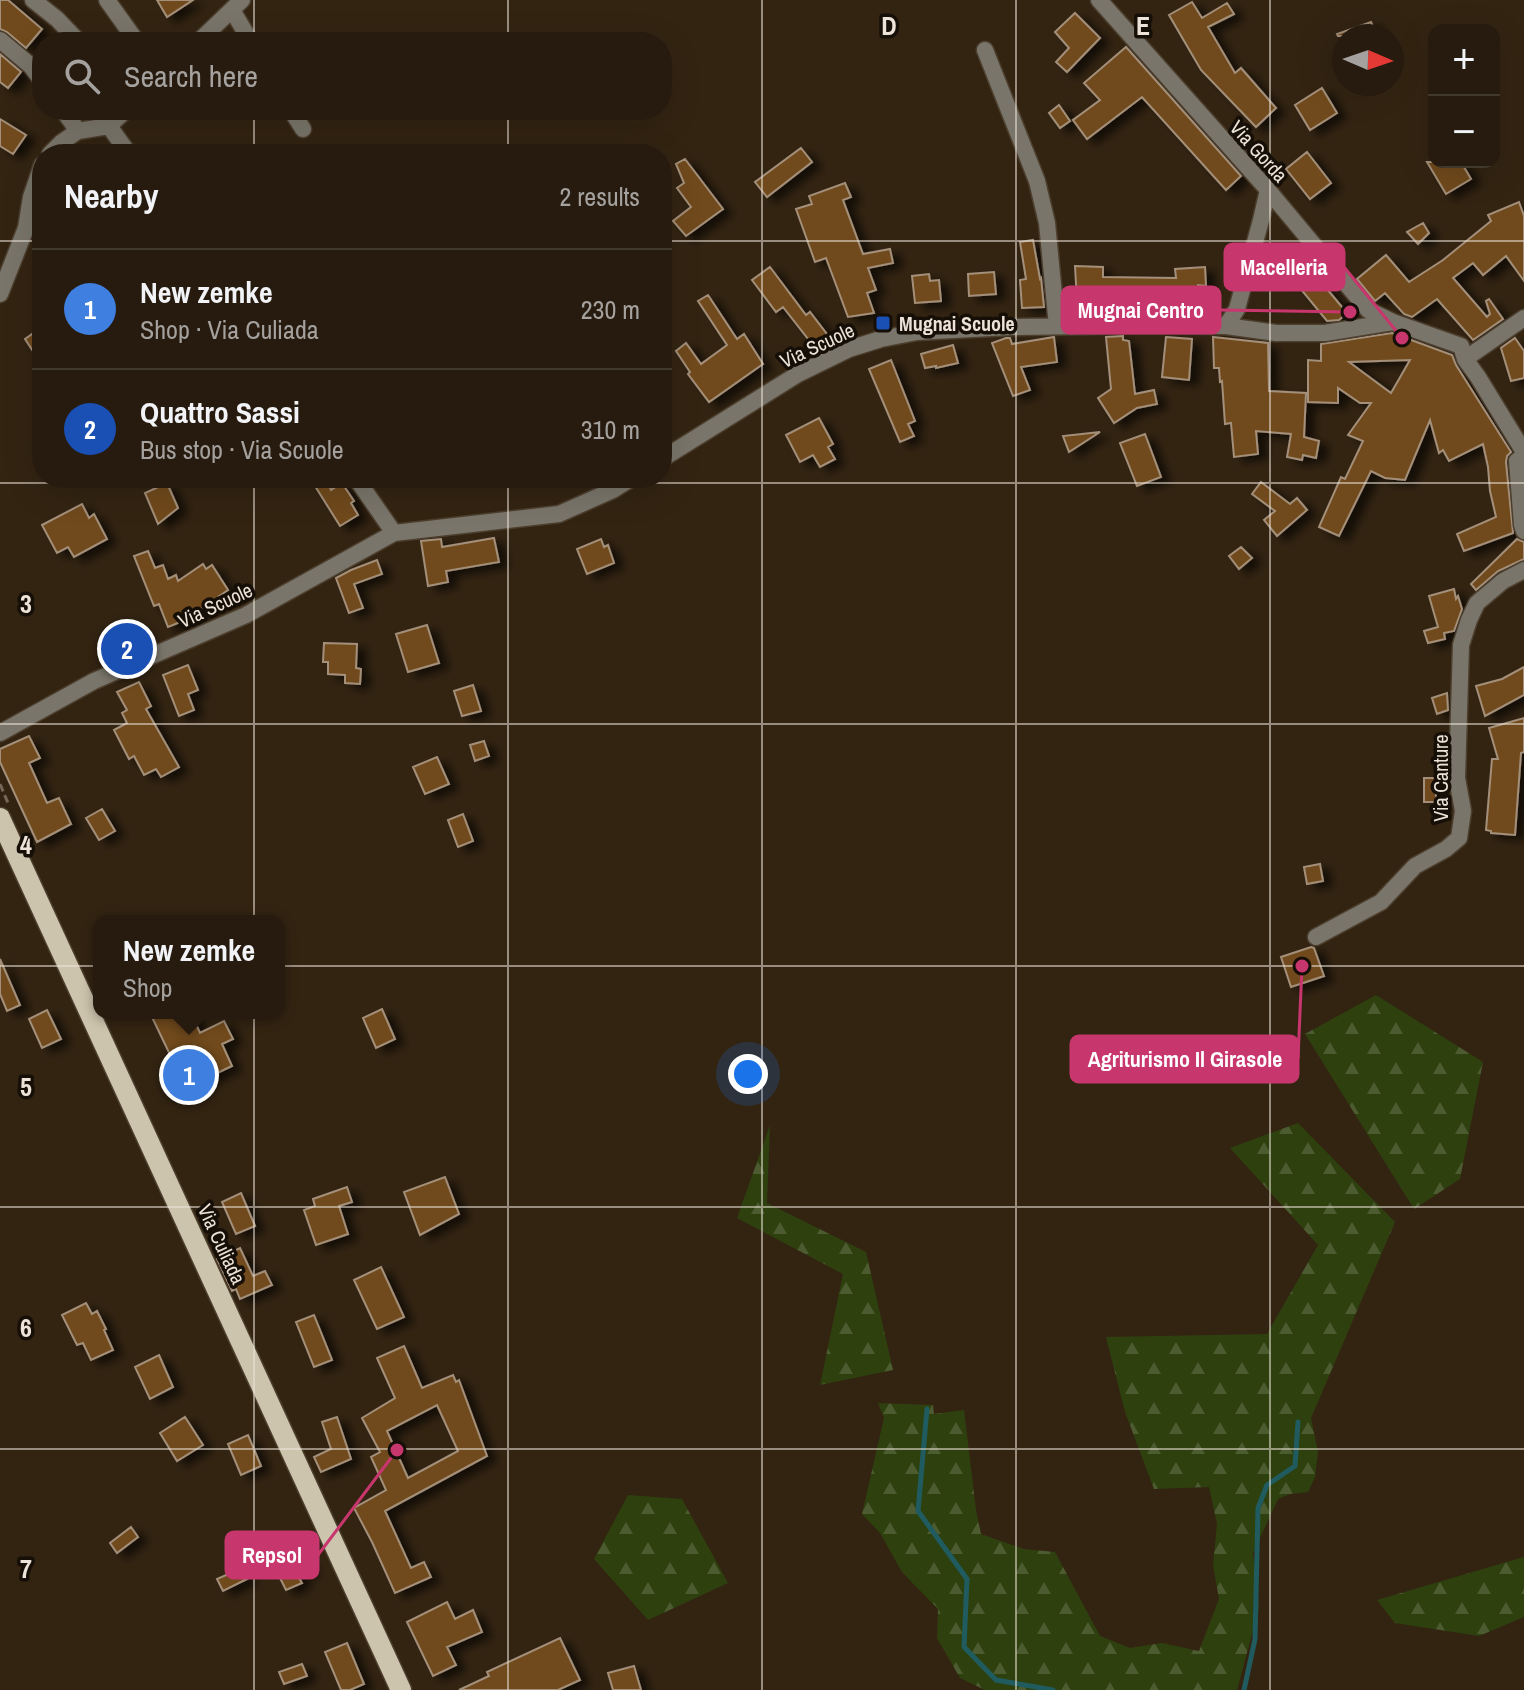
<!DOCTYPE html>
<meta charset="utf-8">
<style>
:root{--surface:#261b0e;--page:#32281c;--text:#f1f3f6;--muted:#a4a19e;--line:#42392e;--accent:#0f766e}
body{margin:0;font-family:"Archivo Narrow",sans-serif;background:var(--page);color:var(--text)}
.controls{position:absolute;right:24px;top:24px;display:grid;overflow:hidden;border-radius:16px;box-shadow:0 8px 32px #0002}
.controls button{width:72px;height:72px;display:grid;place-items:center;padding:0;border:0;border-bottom:2px solid var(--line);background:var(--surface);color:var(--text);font:40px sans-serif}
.compass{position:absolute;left:1332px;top:24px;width:72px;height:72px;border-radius:50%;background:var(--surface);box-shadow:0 8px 32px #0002;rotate:92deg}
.you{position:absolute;left:748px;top:1074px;width:28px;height:28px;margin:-20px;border:6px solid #fff;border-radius:50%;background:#1a73e8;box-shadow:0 0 0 12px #1a73e833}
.badge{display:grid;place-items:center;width:52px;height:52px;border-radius:50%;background:var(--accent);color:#fff;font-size:26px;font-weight:700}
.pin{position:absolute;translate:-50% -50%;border:4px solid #fff;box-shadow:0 2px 8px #0006}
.popup{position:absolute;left:93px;top:915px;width:192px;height:104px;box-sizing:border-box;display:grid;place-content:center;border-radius:16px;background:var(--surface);filter:drop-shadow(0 2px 6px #0005);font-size:26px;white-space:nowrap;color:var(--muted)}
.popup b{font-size:30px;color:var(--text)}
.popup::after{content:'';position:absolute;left:50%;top:100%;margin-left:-16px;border:16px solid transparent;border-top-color:var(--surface)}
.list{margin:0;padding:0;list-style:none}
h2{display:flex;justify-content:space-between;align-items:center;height:104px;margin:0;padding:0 32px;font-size:34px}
h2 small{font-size:26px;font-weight:400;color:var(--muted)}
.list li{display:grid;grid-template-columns:52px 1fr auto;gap:24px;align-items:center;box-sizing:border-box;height:120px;padding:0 32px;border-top:2px solid var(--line)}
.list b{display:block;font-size:30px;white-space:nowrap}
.list p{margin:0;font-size:26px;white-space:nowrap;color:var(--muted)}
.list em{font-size:26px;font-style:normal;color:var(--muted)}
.icon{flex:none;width:44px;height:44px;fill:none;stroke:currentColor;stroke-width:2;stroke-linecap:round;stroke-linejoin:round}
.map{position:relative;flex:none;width:1524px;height:1690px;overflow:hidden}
.search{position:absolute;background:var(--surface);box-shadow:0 8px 32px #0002;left:32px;top:32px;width:640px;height:88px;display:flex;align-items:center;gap:20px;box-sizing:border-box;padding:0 28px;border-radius:32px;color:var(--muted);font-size:30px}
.panel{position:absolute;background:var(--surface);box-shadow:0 8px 32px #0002;left:32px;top:144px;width:640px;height:344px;border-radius:32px}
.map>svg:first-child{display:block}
.forest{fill:url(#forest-firs)}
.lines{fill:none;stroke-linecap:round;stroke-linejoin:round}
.stream{stroke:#205c5f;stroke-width:5}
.building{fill:#704a1a;stroke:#a38f7a;stroke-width:2;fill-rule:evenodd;filter:url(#shadow)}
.street-casing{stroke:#4d3f2e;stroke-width:19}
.primary-casing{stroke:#4d3f2e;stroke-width:23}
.path{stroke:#746757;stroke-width:3;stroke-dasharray:8 4;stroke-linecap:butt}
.street{stroke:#79756a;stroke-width:16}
.primary{stroke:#cdc4ad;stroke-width:20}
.grid{fill:none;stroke:#ede3d8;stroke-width:2;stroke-opacity:0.55}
.transit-dot{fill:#1a4fb4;stroke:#160f07;stroke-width:3}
.labels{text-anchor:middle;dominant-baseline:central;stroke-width:7;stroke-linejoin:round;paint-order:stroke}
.street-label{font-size:20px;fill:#ede3d8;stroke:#160f07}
.poi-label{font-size:20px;font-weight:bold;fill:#ede3d8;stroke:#160f07;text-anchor:start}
.grid-label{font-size:26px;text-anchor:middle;font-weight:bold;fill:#ede3d8;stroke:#160f07;stroke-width:7;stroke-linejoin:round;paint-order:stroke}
.leader{fill:none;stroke:#c8366e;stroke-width:3}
.callout-dot{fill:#c8366e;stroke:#160f07;stroke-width:3}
.callout{fill:#c8366e;stroke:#c8366e;stroke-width:3}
.callout-label{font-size:22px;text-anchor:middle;font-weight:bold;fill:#fff}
</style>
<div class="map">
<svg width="1524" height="1690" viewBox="0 0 1524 1690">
<defs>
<pattern id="forest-firs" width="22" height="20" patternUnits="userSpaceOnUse" patternTransform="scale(2)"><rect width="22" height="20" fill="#2d400e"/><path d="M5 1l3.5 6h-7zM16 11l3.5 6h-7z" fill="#4c5b30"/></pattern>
<filter id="shadow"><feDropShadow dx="9" dy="5" stdDeviation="4" flood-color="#0009"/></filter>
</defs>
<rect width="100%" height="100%" fill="#332412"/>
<path class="forest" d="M1376,995L1483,1062L1460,1179L1414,1209L1305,1034Z
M1298,1123L1395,1222L1311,1418L1318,1452L1315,1477L1308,1492L1290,1494L1278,1499L1253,1553L1259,1608L1237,1690H985L960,1678L937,1638L938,1609L902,1572L880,1533L862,1514L884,1418L878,1403L933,1405L934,1414L964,1410L976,1510L981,1534L1024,1549L1055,1552L1100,1636L1130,1648L1162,1643L1199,1651L1219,1599L1213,1565L1217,1524L1209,1487L1154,1489L1125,1412L1106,1337L1267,1334L1318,1245L1230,1148Z
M770,1125L767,1203L866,1252L893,1370L820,1385L843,1274L737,1218Z
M628,1495L682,1499L728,1583L648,1620L594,1559Z
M1524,1557V1617L1479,1636L1395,1623L1377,1600Z"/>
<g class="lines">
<path class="stream" d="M927,1409L918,1511L967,1579L964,1647L996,1680L1053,1690
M1244,1690L1255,1639L1258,1508L1267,1485L1295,1466L1298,1422"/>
</g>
<path class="building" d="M0,0H8L42,29L26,48L7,32L0,29Z
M157,0H193L167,17Z
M1192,2L1202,18L1227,3L1234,14L1208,27L1235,73L1241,68L1276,108L1256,127L1201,70L1169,15Z
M1075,13L1100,38L1067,72L1056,62L1069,48L1055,32Z
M1371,22L1377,36H1338L1337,34Z
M1126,47L1241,176L1226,190L1142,97L1087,139L1073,120L1100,100L1084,83Z
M0,54L21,72L8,88L0,82Z
M1322,88L1337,113L1310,130L1295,105Z
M1059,105L1070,121L1060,128L1049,113Z
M0,119L26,135L13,154L0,146Z
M801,148L812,162L767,197L755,182Z
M1307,152L1331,183L1310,199L1286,169Z
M685,159L723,209L686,236L673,221L691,207L677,188L684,183L676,164Z
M1427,162H1461L1471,179L1446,194Z
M845,183L851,197L843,200L863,254L890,249L893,263L868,268L876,290L867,293L874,313L848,317L826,258L815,262L796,209L812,204L809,196Z
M1519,202L1524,216V281L1506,256L1483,275L1473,263L1453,278L1487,317L1490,314L1486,301L1489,299L1503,319L1473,340L1437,299L1412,317L1404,314L1385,293L1375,301L1357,279L1386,255L1409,282L1443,260L1491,221L1488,215Z
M1423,223L1429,233L1418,244L1407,232Z
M1033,240L1040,279L1041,278L1044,307L1022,308L1020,280L1026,279L1020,242Z
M1291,246L1347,313L1339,320L1327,321L1291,277L1284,282L1269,264Z
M1075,266L1103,267V277L1176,278L1175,269L1205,267L1206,286L1198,285L1196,301L1177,303L1104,298V300L1077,301Z
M770,267L806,315L810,312L830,338L816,349L783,307L776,312L752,280Z
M994,272L996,294L969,296L968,274Z
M929,274L930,281L939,280L941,301L915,303L912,276Z
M708,295L737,339L744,334L763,364L709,402L688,374L690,372L676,351L686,343L701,364L727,345L698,301Z
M42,327V365L25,339Z
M1392,333L1452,355L1456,365L1511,452L1507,456L1506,462L1513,533L1464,551L1457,534L1496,517L1490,491L1488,467L1483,444L1449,461L1443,450L1439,453L1430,420L1405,480L1385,478L1371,471L1339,536L1319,527L1341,477L1345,479L1363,441L1348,435L1371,403H1360L1338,388V403L1308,402V360L1321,361V344ZM1410,360L1391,393L1349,362Z
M1123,336V340L1129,341L1135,394L1154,390L1157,404L1137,408L1114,423L1098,398L1111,389L1106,337Z
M1054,337L1057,362L1021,367L1030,390L1013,396L992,343L1006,338H1010L1012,344Z
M1166,337L1192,339L1189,380L1162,377Z
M1213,337L1268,343L1269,391L1306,393L1304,437L1319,441L1316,458L1303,455L1302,460L1287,457L1291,434L1256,431L1258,454L1234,457L1231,423L1225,424L1222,381L1220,382L1219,368H1214Z
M1515,338L1524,351V378L1511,381L1501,348Z
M953,345L958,363L936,368V366L925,368L921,354Z
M891,360L915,421L908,424L914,436L900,442L869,369Z
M819,418L833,444L828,447L835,459L820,467L813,455L800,462L786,435Z
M1100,432L1069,452L1063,436Z
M1145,434L1161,477L1137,486L1120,443Z
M310,478H326L331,490L342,483L354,501L351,503L358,515L340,526Z
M1261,482L1290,504L1297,498L1307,510L1277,536L1264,520L1275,511L1252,494Z
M167,483L178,508L158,524L145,493Z
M82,504L89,518L94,514L107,539L74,557L68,547L57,553L42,525Z
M494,538L499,562L446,571L448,582L428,586L421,541L441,539L442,547Z
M601,539L604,547L608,545L614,563L587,574L577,549Z
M1517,539L1524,542V559L1498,571L1476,590L1471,584Z
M1241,547L1252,558L1239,569L1229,556Z
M148,551L155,568L163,565L168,579L176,575L178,581L203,564L206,569L212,565L228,590L192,615L193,617L168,627L159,604L154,606L134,556Z
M377,560L382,574L354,584L363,608L349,613L336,578L351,570Z
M1454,589L1456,599L1458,596L1462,609L1454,631L1444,633L1445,639L1428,643L1424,631L1438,627L1429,596Z
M427,625L439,663L408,672L396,634Z
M324,643L357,644L356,668L361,669L360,684L345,683V675L328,674V662H323Z
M188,665L198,690L188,694L194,710L179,716L163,675Z
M1524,667V695L1485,716L1476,686L1502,679Z
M139,682L151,706L146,709L179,767L161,777L156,769L144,775L134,756L129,759L114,730L127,723L122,713L127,710L117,692Z
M473,685L481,711L462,716L454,691Z
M1447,693L1448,710L1437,714L1432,698Z
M1524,718V752L1521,753L1515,835L1491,833V831L1486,830L1492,759H1498L1489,728Z
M29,736L40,758L29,763L47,803L59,798L71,824L37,842L0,762V749Z
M484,741L489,756L475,761L470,745Z
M437,757L449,784L425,794L413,767Z
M1424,778H1436V802H1424Z
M102,809L115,831L99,840L86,818Z
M463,814L473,841L458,847L448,820Z
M1320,864L1323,881L1307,884L1304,867Z
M1311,947L1314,948L1324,976L1291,987L1281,957Z
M0,959L20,1005L7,1011L0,994Z
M382,1009L395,1039L376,1048L363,1018Z
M47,1010L61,1039L42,1048L29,1019Z
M150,1013H191L200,1033L224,1021L233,1039L222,1044L232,1066L186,1088Z
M445,1177L459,1214L420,1235L404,1192Z
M347,1187L352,1202L339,1206L348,1234L316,1245L304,1210L315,1206L313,1199Z
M241,1193L255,1226L236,1234L222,1202Z
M240,1248L253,1276L265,1271L272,1285L240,1299L236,1289L232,1291L217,1259Z
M381,1267L404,1317L377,1329L354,1280Z
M86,1303L92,1314L97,1311L106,1329L104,1330L113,1350L91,1360L83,1343L77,1345L62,1315Z
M314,1315L332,1360L314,1367L296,1322Z
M404,1346L422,1388L453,1375L456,1382L459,1380L487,1456L385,1511L411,1568L424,1562L431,1577L395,1593L372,1542L354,1508L386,1490L371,1457L380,1452L362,1418L395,1398L377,1358ZM437,1405L458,1451L408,1478L387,1431Z
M159,1355L173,1387L150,1399L135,1367Z
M185,1417L203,1445L177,1461L160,1433Z
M337,1417L351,1459L321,1472L314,1457L331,1449L322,1422Z
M248,1435L261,1466L241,1475L228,1444Z
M131,1527L138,1537L117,1553L110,1543Z
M298,1542L310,1570L298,1576L302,1583L286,1590L276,1570L279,1569L273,1554Z
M242,1568L247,1579L223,1591L217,1579Z
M447,1602L455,1619L473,1610L482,1632L447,1647L456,1665L433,1676L407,1622Z
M560,1638L580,1680L558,1690H459L489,1676L487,1672Z
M347,1643L364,1684L350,1690H341L325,1652Z
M302,1664L307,1676L284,1684L279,1672Z
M634,1666L641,1690H613L608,1673Z"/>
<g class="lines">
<g class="street-casing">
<path id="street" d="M33,0L57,19L79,42
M107,0L137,42
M1099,0L1268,190L1368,310L1393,322L1461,346L1465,359L1478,377L1524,452
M232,10L251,42
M0,40L31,66L42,81
M198,42L242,0
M985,50L1037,181L1047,223L1057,326
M63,110L78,131
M291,110L303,129
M109,126L129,154
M50,154L62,142L78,131L109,126L126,110
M0,294L26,228L31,197L42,165
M1226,326L1237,309L1261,220L1268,190
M1465,359L1524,318
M1524,456L1517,461L1522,525L1524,531
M662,459L798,374L849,349L881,339L917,332L1009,327L1153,325L1226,326L1276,333H1325L1393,322
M356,478L394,533
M0,733L94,681L246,615L394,533L559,514L613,490L632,478
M1316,937L1381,902L1415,866L1446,849L1459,838L1463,811L1457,778L1461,645L1469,620L1477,603L1503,581L1524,570"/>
</g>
<g class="primary-casing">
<path id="primary" d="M0,818L401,1690"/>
</g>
<path class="path" d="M0,784L8,803"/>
<use href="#street" class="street"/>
<use href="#primary" class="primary"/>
</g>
<path class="grid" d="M254,0V42M508,0V42M762,0V1690M1016,0V1690M1270,0V1690M254,110V154M508,110V154M0,241H42M662,241H1524M254,478V1690M508,478V1690M0,483H1524M0,724H1524M0,966H1524M0,1207H1524M0,1449H1524"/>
<rect class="transit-dot" x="875" y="315" width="16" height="16" rx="4"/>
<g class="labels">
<g class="street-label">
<text transform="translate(1259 151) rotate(48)">Via Gorda</text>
<text transform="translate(817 345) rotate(-25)">Via Scuole</text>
<text transform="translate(215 605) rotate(-25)">Via Scuole</text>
<text transform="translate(1440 778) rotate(-90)">Via Canture</text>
<text transform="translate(222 1244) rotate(65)">Via Culiada</text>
</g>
<g class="poi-label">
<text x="899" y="323">Mugnai Scuole</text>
</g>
</g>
<g class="grid-label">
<text x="889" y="35">D</text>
<text x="1143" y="35">E</text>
<text x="26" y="613">3</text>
<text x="26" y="854">4</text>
<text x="26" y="1096">5</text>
<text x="26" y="1337">6</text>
<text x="26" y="1578">7</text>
</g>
<path class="leader" d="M1402 338L1344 267M1350 312L1220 310M1302 966L1298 1059M397 1450L318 1555"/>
<g class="callout-dot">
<circle cx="1402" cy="338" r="8"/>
<circle cx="1350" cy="312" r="8"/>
<circle cx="1302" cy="966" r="8"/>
<circle cx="397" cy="1450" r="8"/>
</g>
<g class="callout">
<rect x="1225" y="244" width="119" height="46" rx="8"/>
<rect x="1062" y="287" width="158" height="46" rx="8"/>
<rect x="1071" y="1036" width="227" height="46" rx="8"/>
<rect x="226" y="1532" width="92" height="46" rx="8"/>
</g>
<g class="callout-label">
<text x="1284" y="275">Macelleria</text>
<text x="1141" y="318">Mugnai Centro</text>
<text x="1185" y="1067">Agriturismo Il Girasole</text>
<text x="272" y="1563">Repsol</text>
</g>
</svg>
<div class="controls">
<button>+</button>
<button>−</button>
</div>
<svg class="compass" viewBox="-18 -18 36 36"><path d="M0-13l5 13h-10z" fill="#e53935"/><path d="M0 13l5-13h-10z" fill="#a4a19e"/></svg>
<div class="you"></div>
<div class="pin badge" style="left:189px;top:1075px;background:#3f7fe0">1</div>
<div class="popup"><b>New zemke</b>Shop</div>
<div class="pin badge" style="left:127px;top:649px;background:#1a4fb4">2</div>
<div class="search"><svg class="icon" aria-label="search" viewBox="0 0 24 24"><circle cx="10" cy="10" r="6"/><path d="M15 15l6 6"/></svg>Search here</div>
<section class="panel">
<h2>Nearby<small>2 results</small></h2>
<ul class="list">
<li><span class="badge" style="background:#3f7fe0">1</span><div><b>New zemke</b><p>Shop · Via Culiada</p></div><em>230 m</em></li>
<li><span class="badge" style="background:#1a4fb4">2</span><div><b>Quattro Sassi</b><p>Bus stop · Via Scuole</p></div><em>310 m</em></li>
</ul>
</section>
</div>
